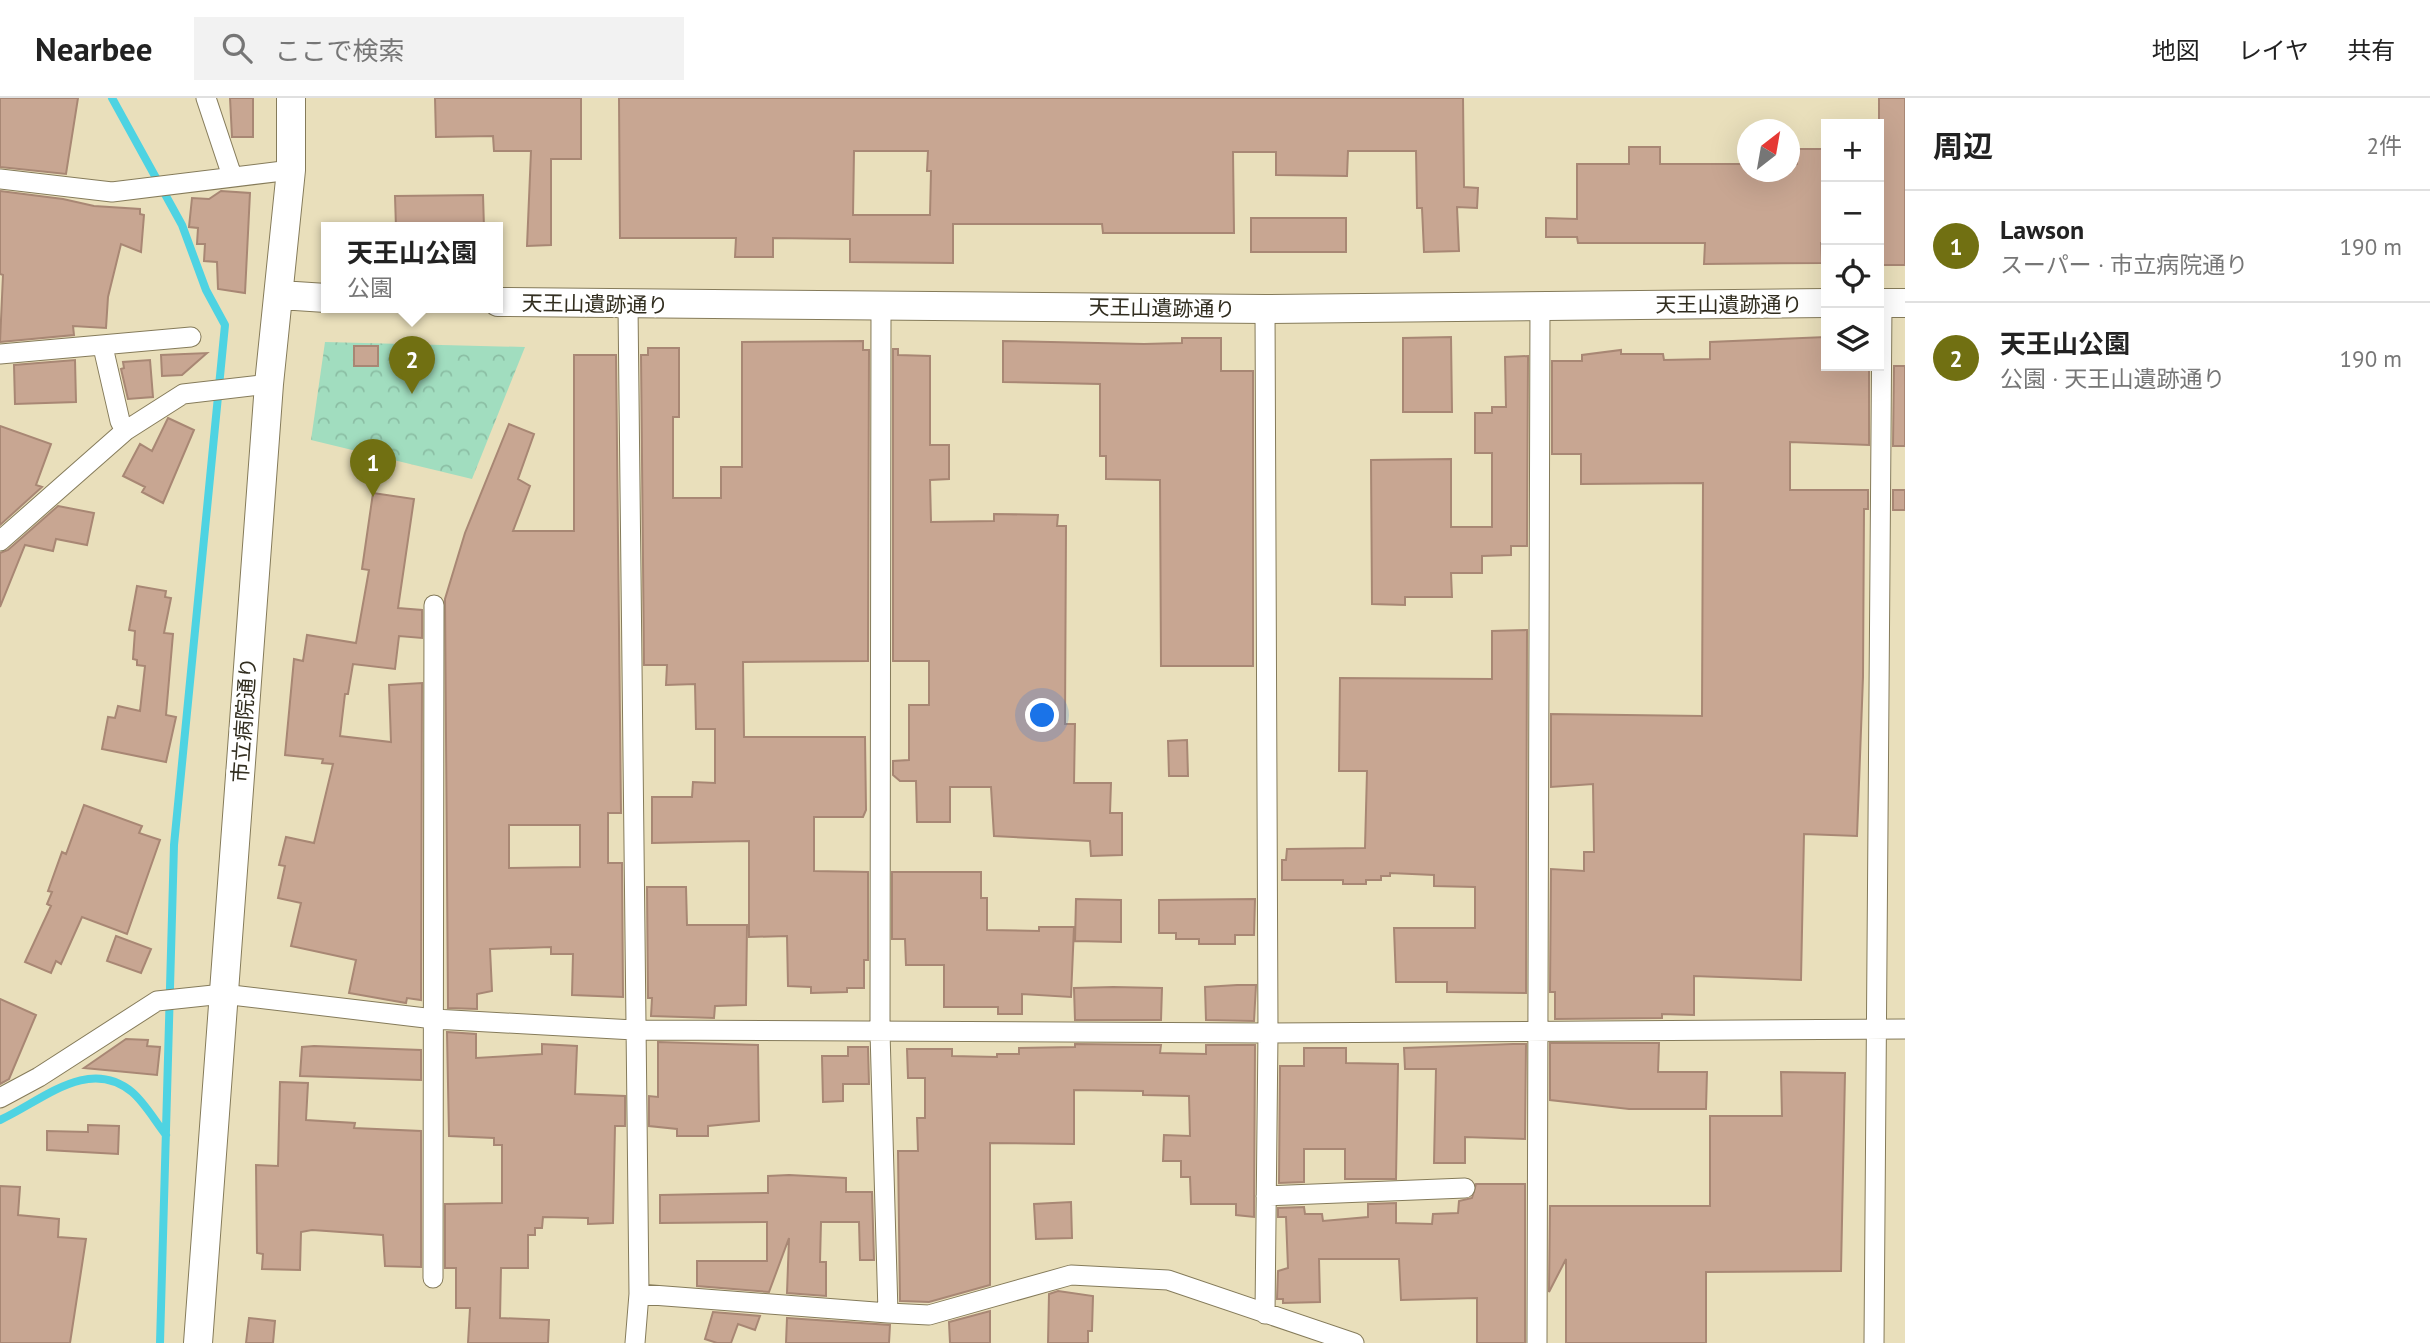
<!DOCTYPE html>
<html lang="ja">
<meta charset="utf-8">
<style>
:root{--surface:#fff;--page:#f2f2f2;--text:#222;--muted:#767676;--line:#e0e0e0;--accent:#717012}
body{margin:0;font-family:"PT Sans","Noto Sans JP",sans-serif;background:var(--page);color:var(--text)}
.controls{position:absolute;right:21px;top:21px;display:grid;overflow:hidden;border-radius:0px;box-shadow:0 7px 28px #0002}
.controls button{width:63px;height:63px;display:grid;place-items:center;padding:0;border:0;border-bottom:2px solid var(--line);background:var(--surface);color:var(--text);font:35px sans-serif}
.compass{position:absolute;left:1737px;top:21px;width:63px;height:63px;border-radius:50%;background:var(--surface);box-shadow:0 7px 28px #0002;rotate:31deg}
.you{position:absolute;left:1043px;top:618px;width:24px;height:24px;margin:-18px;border:5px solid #fff;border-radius:50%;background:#1a73e8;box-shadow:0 0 0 10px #1a73e833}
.badge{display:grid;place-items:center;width:46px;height:46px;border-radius:50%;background:var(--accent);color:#fff;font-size:23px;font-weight:700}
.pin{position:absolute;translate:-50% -58px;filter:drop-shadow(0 2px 4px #0008)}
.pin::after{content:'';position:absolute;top:37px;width:24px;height:21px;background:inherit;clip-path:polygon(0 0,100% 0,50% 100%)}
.popup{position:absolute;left:321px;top:124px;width:182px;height:91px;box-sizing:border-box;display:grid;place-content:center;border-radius:0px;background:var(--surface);filter:drop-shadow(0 2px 5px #0005);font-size:23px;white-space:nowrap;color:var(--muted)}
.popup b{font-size:26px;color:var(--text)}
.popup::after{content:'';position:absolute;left:50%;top:100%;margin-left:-14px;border:14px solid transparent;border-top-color:var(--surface)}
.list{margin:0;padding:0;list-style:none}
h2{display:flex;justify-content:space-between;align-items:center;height:91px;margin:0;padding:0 28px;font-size:30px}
h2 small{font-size:23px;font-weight:400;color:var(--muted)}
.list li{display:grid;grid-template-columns:46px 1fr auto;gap:21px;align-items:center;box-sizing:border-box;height:112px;padding:0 28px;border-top:2px solid var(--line)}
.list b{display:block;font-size:26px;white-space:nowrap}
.list p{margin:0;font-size:23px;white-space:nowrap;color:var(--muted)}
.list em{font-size:23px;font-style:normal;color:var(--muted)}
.icon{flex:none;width:38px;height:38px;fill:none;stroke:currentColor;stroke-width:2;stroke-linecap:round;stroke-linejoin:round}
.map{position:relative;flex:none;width:1905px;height:1245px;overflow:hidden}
header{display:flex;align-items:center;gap:42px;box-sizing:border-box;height:98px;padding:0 35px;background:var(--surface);border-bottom:2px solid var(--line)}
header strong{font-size:33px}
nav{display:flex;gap:38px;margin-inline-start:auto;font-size:24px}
.search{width:490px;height:63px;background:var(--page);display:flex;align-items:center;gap:18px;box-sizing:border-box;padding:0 24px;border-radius:0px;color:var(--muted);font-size:26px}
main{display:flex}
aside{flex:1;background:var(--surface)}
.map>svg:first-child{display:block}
.park{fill:url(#park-crowns)}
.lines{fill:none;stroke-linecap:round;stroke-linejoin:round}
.stream{stroke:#4ed3e2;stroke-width:8}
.building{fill:#c8a692;stroke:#a88774;stroke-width:2;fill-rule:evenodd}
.street-casing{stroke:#857b5a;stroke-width:21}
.secondary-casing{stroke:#857b5a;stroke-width:30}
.street{stroke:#fff;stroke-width:19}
.secondary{stroke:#fff;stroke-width:28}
.labels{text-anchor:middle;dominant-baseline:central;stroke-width:7;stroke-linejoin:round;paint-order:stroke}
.street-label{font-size:21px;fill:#312d1f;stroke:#fff}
</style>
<header>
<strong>Nearbee</strong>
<div class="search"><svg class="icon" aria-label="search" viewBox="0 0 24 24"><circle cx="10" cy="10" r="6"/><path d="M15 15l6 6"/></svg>ここで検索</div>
<nav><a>地図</a><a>レイヤ</a><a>共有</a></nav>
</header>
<main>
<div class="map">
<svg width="1905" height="1245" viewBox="0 0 1905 1245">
<defs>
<pattern id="park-crowns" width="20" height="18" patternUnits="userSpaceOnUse" patternTransform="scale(1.75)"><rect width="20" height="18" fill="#a1ddbf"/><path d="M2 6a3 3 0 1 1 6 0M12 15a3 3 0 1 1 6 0" fill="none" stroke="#8bbea4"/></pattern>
</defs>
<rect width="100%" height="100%" fill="#e9dfbb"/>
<path class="park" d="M325,244L525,249L472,381L311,342Z"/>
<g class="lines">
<path class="stream" d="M112,0L182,127L206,192L225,227L174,747L160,1245
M0,1022C42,1003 88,958 132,994C145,1005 155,1023 166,1037"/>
</g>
<path class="building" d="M0,0H78L66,76L0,69Z
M230,0H253V39H232Z
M435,0H581V61H551V147L527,148L531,53H494L493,38L436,39Z
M619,0H1463L1464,89L1478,90L1477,110L1457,109L1459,153L1424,154L1422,110H1417L1416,53H1348L1347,78L1276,77V54H1233L1234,135H1103L1102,126H953V165L850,164V141L773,140V159H735L736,140H620ZM854,53H928L927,73H931L930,117H853Z
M1879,0H1905V167H1879Z
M1629,49H1660V66H1747V74H1789V66H1797V51H1826V145H1821L1822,165L1704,166L1705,145H1578L1577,139H1546V120L1577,121V66H1629Z
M0,93L63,101L94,108L140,111V116L144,117L141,154L121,146L108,199L106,230L73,228L74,237L0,244L3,177L0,176Z
M221,93L250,95L245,195L218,191L217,164L204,163L205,146H197L198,130L189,129L192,100L209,101Z
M483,97L484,130H396L395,98Z
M1251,120H1346V154H1251Z
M1451,239L1452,314H1403V240Z
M1826,239V268H1869V347L1790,344V392H1868V411H1864L1863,579L1857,738L1804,736L1801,882L1694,878V917L1662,916V920L1555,921V894H1550L1551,771L1584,773V754H1594L1593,686L1551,689V616L1702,618L1703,385L1581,386V356H1552V263H1582V257L1621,252V256H1663L1664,262L1710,261V244Z
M1182,240H1221V273H1253V568H1161L1160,382L1106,381V358H1100V286L1003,284V243L1144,246L1182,245Z
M863,243V252H869L868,563L743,564L744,639H865L866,712L863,719H814V773L868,774V862H864V890H847V894L811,895V889L788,888L787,838L749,839V743L652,745V699H692L693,684L715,685V631H696L695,586L666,587L667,567H644L641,257H648V250H679V319H673V400H721V369H742V244Z
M354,248H378V268H354Z
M893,251H898V257L930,258V347H949V381L930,382L931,424L994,423V416L1058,417L1057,428H1066L1065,626H1075L1074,685H1111L1110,715H1122V757L1091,758L1090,743L994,738L991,689H950V724H917L916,683H900L893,677V663L909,662V607H929V563H893Z
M207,255L182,277L162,278L161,257Z
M574,257H616L621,715H608V765H622L623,899L572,897L573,856H551V849L490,851L492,893L477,896V911L448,910L445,501L465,435L509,326L534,336L518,381L530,388L513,433H574ZM509,727H580V769L509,770Z
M1528,258L1527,448H1511V457L1482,458V475H1451L1452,499H1405V507L1372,506L1371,362L1451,361V429H1492V355H1475V315H1492V309H1506L1505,259Z
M75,262L76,304L15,306L14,267Z
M150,262L153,299L128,301L121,271L124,270L123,264Z
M1894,268H1905V348H1893Z
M168,320L194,332L163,405L142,394L145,389L123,378L140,346L152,353Z
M0,328L51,346L36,387L42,389L0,427Z
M1893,392H1905V412H1893Z
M373,395L414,401L398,510L422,512V540L399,538L395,571L353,566L348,596H345L340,638L391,644L389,587L422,585L421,902L407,900L406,905L349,895L356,862L291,848L301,805L278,800L285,768L279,767L286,739L314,745L333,666L322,665L323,661L285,657L294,561L303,563L307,537L356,545L369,472L362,471Z
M58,408L94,415L87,447L56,441L53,453L25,447L0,509V455L8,452Z
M137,488L166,493L165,499L171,500L164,535L173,536L166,617L176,619L166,664L102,651L108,619L115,620L118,608L140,613L145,568L137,567V562L133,561L135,533L129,532Z
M1527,532L1526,895L1447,894V884H1396L1394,830H1475V789L1434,788V777L1390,775V778H1381V782H1366V786H1343V782H1282V762H1286L1287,751L1365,750L1367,673H1339L1340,580L1492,581V533Z
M1187,642L1188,678H1169L1168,643Z
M84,707L142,728L139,735L160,742L127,836L82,819L61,866L56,863L51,875L25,864L51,808L47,806L52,794L48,793L62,754L66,756Z
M892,774H981V800H987V832L1039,833V829H1074L1071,899L1022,896V916H998V909H944V867H906L905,841H892Z
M647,789H686L687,827H747L746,907L715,908L714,920L651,918L652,900H648Z
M1076,801L1121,802V844L1075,843Z
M1255,801L1254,837H1235V846H1199V841H1176V835H1159V802Z
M116,838L151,851L141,875L107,863Z
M1237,887H1256L1254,923L1206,922L1205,889Z
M1113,889L1162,890L1161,922H1075L1074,890Z
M0,901L36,917L9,981L0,986Z
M447,934L476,936V960L542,956V946L577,948L575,996L625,998V1028H615L613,1125L588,1126V1120L543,1119L542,1130H535V1137H528V1170H501L500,1220L549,1222L548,1245H468L470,1210H456V1170H445V1106L502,1105V1047H494V1040L449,1038Z
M126,941L148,942L147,948L160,949L157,977L84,970Z
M658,944L758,947L759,1023L708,1028V1038H677V1031L649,1028V998L658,999Z
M1550,945H1659L1658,974H1707L1706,1011H1629L1550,1002Z
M1075,946L1161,947L1160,955L1206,956V947H1255L1254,1119L1236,1117V1106H1191L1190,1079H1181V1063H1163L1164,1037L1190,1038L1189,998L1143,997V993L1074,992V1046L990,1045V1187L929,1204L900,1203L898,1053H918L917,1020H925V980H908L907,951H952V958L997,959V956H1019V950L1075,949Z
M1513,946H1526L1525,1041L1465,1039V1065H1434L1436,971H1405L1404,950Z
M314,948L421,952V982L300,978L302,949Z
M848,949H868L869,986H843V1003L823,1004L822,958H848Z
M1304,950H1346V965L1398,966L1396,1081H1345V1051H1304V1084L1279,1085L1280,968H1304Z
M1781,974L1845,975L1841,1173L1706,1174V1245H1566V1161L1549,1194L1550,1108H1710V1018H1782Z
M280,984L308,985L306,1022L355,1025L354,1030L421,1033V1169L385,1168L383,1137L312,1132L301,1134L300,1172L262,1171L263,1156L257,1155L256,1067L278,1068Z
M88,1027L119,1028L118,1056L47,1052V1033L88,1034Z
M789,1077L846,1080V1094H872L874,1162H860L859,1124H821L820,1164H826V1198L787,1195L789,1140L769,1194L697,1188V1163H767V1124L660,1125V1097L768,1095V1078Z
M1476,1086H1525V1245H1477V1200L1401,1202L1399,1161H1319L1320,1204L1283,1205V1201H1277L1278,1173L1288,1170L1286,1119H1278V1110L1304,1109L1305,1116H1322L1323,1123L1368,1119V1106L1396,1105V1125L1432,1126L1433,1116L1458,1115L1459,1103L1472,1100Z
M0,1088L20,1089L18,1117L59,1121L58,1139L86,1141L70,1245H0Z
M1071,1104L1072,1140L1036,1141L1034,1106Z
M1058,1193L1093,1198L1092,1233H1088V1245H1048L1049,1196Z
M990,1213V1245H950L949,1224Z
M713,1214L760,1218L755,1232L738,1226L731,1245H717L705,1241Z
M249,1220L275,1223L273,1245H246Z
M787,1220L890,1227L889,1245H786Z"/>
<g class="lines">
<g class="street-casing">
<path id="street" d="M206,0L232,78
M0,81L112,94L291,72
M881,206L880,934L888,1215L929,1217L1071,1177L1168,1182L1354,1245
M628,208L639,1196L635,1245
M1265,211L1268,935L1265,1216
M103,249L120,323L125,333
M0,256L191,239
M0,443L125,333L183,296L269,286
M0,1000L39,979L157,903L223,896L434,921L634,932L1268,935L1905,931
M1266,1098L1465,1090
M433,1180L434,507
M639,1196L888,1215
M1537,1245L1540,206
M1874,1245L1882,205"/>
</g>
<g class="secondary-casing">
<path id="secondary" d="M280,197L326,200
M498,204L1265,211L1826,205
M1879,205H1905
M198,1245L269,286L291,72V0"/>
</g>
<use href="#street" class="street"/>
<use href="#secondary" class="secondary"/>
</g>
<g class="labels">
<g class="street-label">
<text transform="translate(595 206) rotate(1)">天王山遺跡通り</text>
<text x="1729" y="206">天王山遺跡通り</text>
<text transform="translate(1162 210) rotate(1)">天王山遺跡通り</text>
<text transform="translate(244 622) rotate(-86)">市立病院通り</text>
</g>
</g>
</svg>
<div class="controls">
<button>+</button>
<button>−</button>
<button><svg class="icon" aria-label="locate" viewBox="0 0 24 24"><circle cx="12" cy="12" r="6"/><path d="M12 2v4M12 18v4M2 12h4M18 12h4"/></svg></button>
<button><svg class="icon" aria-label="layers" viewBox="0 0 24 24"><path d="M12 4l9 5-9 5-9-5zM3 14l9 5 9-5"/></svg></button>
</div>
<svg class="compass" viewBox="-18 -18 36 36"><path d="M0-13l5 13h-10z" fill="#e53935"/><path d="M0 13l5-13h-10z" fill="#767676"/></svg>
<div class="you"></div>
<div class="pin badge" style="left:373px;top:399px">1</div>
<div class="pin badge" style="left:412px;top:296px">2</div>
<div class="popup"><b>天王山公園</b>公園</div>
</div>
<aside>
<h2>周辺<small>2件</small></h2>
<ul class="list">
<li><span class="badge">1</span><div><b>Lawson</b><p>スーパー · 市立病院通り</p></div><em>190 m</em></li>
<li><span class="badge">2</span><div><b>天王山公園</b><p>公園 · 天王山遺跡通り</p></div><em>190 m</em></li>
</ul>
</aside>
</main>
